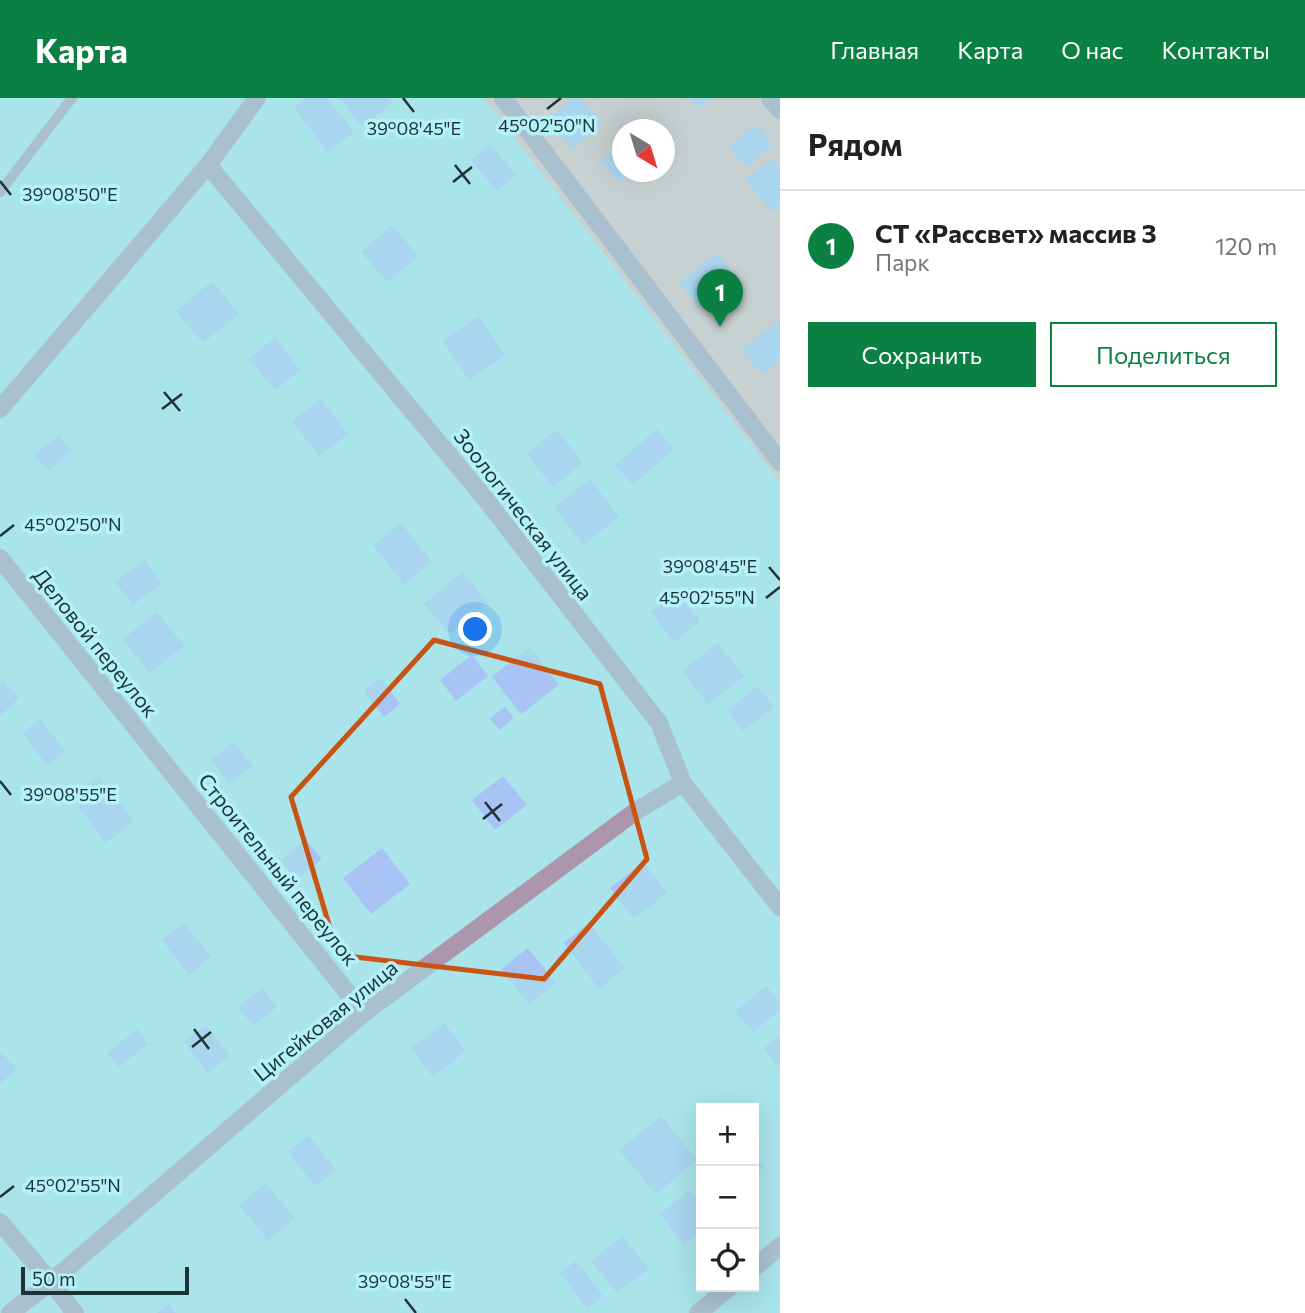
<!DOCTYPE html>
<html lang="ru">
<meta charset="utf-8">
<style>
:root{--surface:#fff;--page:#f2f2f2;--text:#222;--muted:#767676;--line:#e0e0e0;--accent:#0b8043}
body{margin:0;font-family:Commissioner,sans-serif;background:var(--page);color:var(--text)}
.controls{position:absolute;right:21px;bottom:21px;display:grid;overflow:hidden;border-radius:0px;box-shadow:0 7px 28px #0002}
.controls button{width:63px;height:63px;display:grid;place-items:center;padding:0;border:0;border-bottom:2px solid var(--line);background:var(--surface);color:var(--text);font:35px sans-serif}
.compass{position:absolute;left:612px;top:21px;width:63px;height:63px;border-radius:50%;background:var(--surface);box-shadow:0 7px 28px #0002;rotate:142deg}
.scale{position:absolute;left:21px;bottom:18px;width:168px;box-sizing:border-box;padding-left:7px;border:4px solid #1c3437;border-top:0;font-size:19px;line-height:24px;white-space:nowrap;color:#1c3437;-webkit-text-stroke:5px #b5f1f8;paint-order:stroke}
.you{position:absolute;left:476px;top:532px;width:24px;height:24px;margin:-18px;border:5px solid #fff;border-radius:50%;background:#1a73e8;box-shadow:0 0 0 10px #1a73e833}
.badge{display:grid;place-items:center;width:46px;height:46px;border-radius:50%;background:var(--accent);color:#fff;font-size:23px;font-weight:700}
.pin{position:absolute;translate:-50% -58px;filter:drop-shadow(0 2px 4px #0008)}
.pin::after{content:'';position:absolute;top:37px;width:24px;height:21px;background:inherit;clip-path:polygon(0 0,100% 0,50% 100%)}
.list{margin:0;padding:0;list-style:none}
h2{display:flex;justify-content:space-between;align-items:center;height:91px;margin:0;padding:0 28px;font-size:30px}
h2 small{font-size:23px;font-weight:400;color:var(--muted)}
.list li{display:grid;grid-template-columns:46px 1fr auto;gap:21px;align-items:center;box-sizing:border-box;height:112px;padding:0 28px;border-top:2px solid var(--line)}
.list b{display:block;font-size:26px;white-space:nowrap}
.list p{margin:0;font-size:23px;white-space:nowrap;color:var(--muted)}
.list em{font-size:23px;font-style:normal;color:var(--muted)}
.actions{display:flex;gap:14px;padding:21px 28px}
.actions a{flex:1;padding:16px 0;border:2px solid var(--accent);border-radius:0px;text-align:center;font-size:24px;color:var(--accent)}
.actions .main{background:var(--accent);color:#fff}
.icon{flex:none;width:38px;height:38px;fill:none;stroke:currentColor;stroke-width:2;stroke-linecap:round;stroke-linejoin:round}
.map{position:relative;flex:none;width:780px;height:1215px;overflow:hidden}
header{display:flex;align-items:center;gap:42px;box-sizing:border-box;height:98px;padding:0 35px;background:var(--accent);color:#fff}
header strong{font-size:33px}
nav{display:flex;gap:38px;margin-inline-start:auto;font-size:24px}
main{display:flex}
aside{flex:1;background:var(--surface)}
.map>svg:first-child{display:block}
.green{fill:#f0bab5;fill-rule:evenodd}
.building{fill:#aac3f5}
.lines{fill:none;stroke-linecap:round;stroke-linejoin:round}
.lane{stroke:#ac96ad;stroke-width:10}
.street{stroke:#ac96ad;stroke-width:18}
.marked{fill:none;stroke:#c95312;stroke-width:5;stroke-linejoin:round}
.ticks{fill:none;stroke:#1c3437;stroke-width:2.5}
.labels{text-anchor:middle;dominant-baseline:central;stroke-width:7;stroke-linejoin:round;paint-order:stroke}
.street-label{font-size:21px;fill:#1c3437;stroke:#b5f1f8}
.ticks-label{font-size:18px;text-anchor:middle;fill:#1c3437;stroke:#b5f1f8;stroke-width:7;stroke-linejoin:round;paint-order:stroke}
</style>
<header>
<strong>Карта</strong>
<nav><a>Главная</a><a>Карта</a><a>О нас</a><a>Контакты</a></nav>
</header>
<main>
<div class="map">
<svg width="780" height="1215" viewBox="0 0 780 1215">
<rect width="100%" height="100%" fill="#a8e4ea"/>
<path class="green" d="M484,0H780V384ZM622,32H664V74H622Z"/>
<path class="building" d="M307,0H327L354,34L328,54L294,10Z
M339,0H387L391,6L362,29Z
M572,0H580L602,24L573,51L547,23Z
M690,0H709L699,10Z
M756,26L773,47L746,69L729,48Z
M622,43V74H629L619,83L600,63Z
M490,46L516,77L497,93L471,62Z
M773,60L780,69V108L772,114L746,82Z
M392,127L418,158L388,184L361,154Z
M717,155L737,180L699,210L679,185Z
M212,183L239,216L203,245L176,213Z
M478,218L505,257L469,282L443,243Z
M780,221V261L761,276L741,252Z
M275,240L300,272L275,292L249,261Z
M321,301L348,336L319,358L292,323Z
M657,331L674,351L633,387L615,367Z
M557,332L583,365L553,389L526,355Z
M59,337L72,353L48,373L34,357Z
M590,381L619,419L583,447L554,409Z
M401,425L432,464L404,486L373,447Z
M144,462L162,485L133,507L115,484Z
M462,474L488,504L450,536L424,506Z
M677,494L700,523L674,544L651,514Z
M157,514L184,548L149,575L123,541Z
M718,545L744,578L708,606L682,573Z
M530,549L559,587L521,616L492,579Z
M472,557L488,578L456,603L440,582Z
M380,580L400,606L384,619L364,593Z
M3,582L19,600L0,618V585Z
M758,588L774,609L743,633L727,613Z
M505,609L514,620L499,632L490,620Z
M40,621L65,653L47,667L22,635Z
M234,644L253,668L229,686L211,662Z
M99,678L134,723L106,745L71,699Z
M503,678L527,707L495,732L472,702Z
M306,742L322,761L296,781L281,762Z
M382,750L410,786L371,816L343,780Z
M643,764L667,795L634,821L610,790Z
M184,825L211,859L189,877L162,842Z
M589,825L625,870L599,891L564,845Z
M528,850L556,885L529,906L501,871Z
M766,888L780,905V912L753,934L736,913Z
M262,890L277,909L253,928L238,909Z
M444,925L466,953L433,979L411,950Z
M206,927L230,958L208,975L184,944Z
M137,931L148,946L118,969L107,955Z
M780,937V966L777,968L764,950Z
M2,955L16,971L0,986V957Z
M661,1018L697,1062L656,1096L619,1052Z
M309,1038L336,1072L315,1088L288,1054Z
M754,1055L765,1069L754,1077Z
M265,1085L295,1120L268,1142L239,1107Z
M690,1092L701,1107V1134L684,1147L660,1116Z
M623,1138L648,1171L617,1195L591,1163Z
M576,1163L603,1198L587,1210L560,1175Z
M168,1206L175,1215H157Z"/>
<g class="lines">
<path class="lane" d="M0,94L72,0"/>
<path class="street" d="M503,0L780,364
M770,0L780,12
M208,67L487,403L659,625L683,685L780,809
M0,311L208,67L257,0
M0,460L364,915
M0,1124L51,1184L75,1215
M754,1170L780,1148
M10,1215L51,1184L364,915L636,713L683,685
M698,1215L730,1189"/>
</g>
<path d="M0 0H780V1215H0ZM434,542L600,586L647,761L544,881L338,857L291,699Z" fill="#a8e4ea" fill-opacity=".55" fill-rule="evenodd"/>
<path class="marked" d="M434,542L600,586L647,761L544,881L338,857L291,699Z"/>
<path class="ticks" d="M403,0L414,14M547,11L561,0M455,67L470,86M0,83L11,97M453,84L472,69M164,294L180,313M162,311L182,296M0,438L14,427M769,469L780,482M766,500L780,489M0,683L11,697M485,704L500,723M483,721L502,706M194,931L209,951M192,949L211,934M0,1099L14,1088M405,1201L416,1215"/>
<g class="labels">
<g class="street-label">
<text transform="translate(524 416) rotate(52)">Зоологическая улица</text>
<text transform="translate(96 544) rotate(51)">Деловой переулок</text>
<text transform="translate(279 771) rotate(51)">Строительный переулок</text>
<text transform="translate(325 922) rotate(-39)">Цигейковая улица</text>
</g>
</g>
<g class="ticks-label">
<text x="547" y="34">45°02'50"N</text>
<text x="414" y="37">39°08'45"E</text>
<text x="70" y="103">39°08'50"E</text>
<text x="73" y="433">45°02'50"N</text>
<text x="710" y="475">39°08'45"E</text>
<text x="707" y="506">45°02'55"N</text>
<text x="70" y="703">39°08'55"E</text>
<text x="73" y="1094">45°02'55"N</text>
<text x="405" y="1190">39°08'55"E</text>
</g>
</svg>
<div class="controls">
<button>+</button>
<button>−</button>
<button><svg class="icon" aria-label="locate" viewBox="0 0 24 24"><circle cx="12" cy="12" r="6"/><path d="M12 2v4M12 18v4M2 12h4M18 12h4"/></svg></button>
</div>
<svg class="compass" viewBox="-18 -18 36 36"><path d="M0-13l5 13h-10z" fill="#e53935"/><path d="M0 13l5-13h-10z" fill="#767676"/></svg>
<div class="scale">50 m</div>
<div class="you"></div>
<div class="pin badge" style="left:720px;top:229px">1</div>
</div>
<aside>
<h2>Рядом<small></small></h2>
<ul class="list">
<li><span class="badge">1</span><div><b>СТ «Рассвет» массив 3</b><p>Парк</p></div><em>120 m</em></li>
</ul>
<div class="actions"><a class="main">Сохранить</a><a>Поделиться</a></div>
</aside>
</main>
